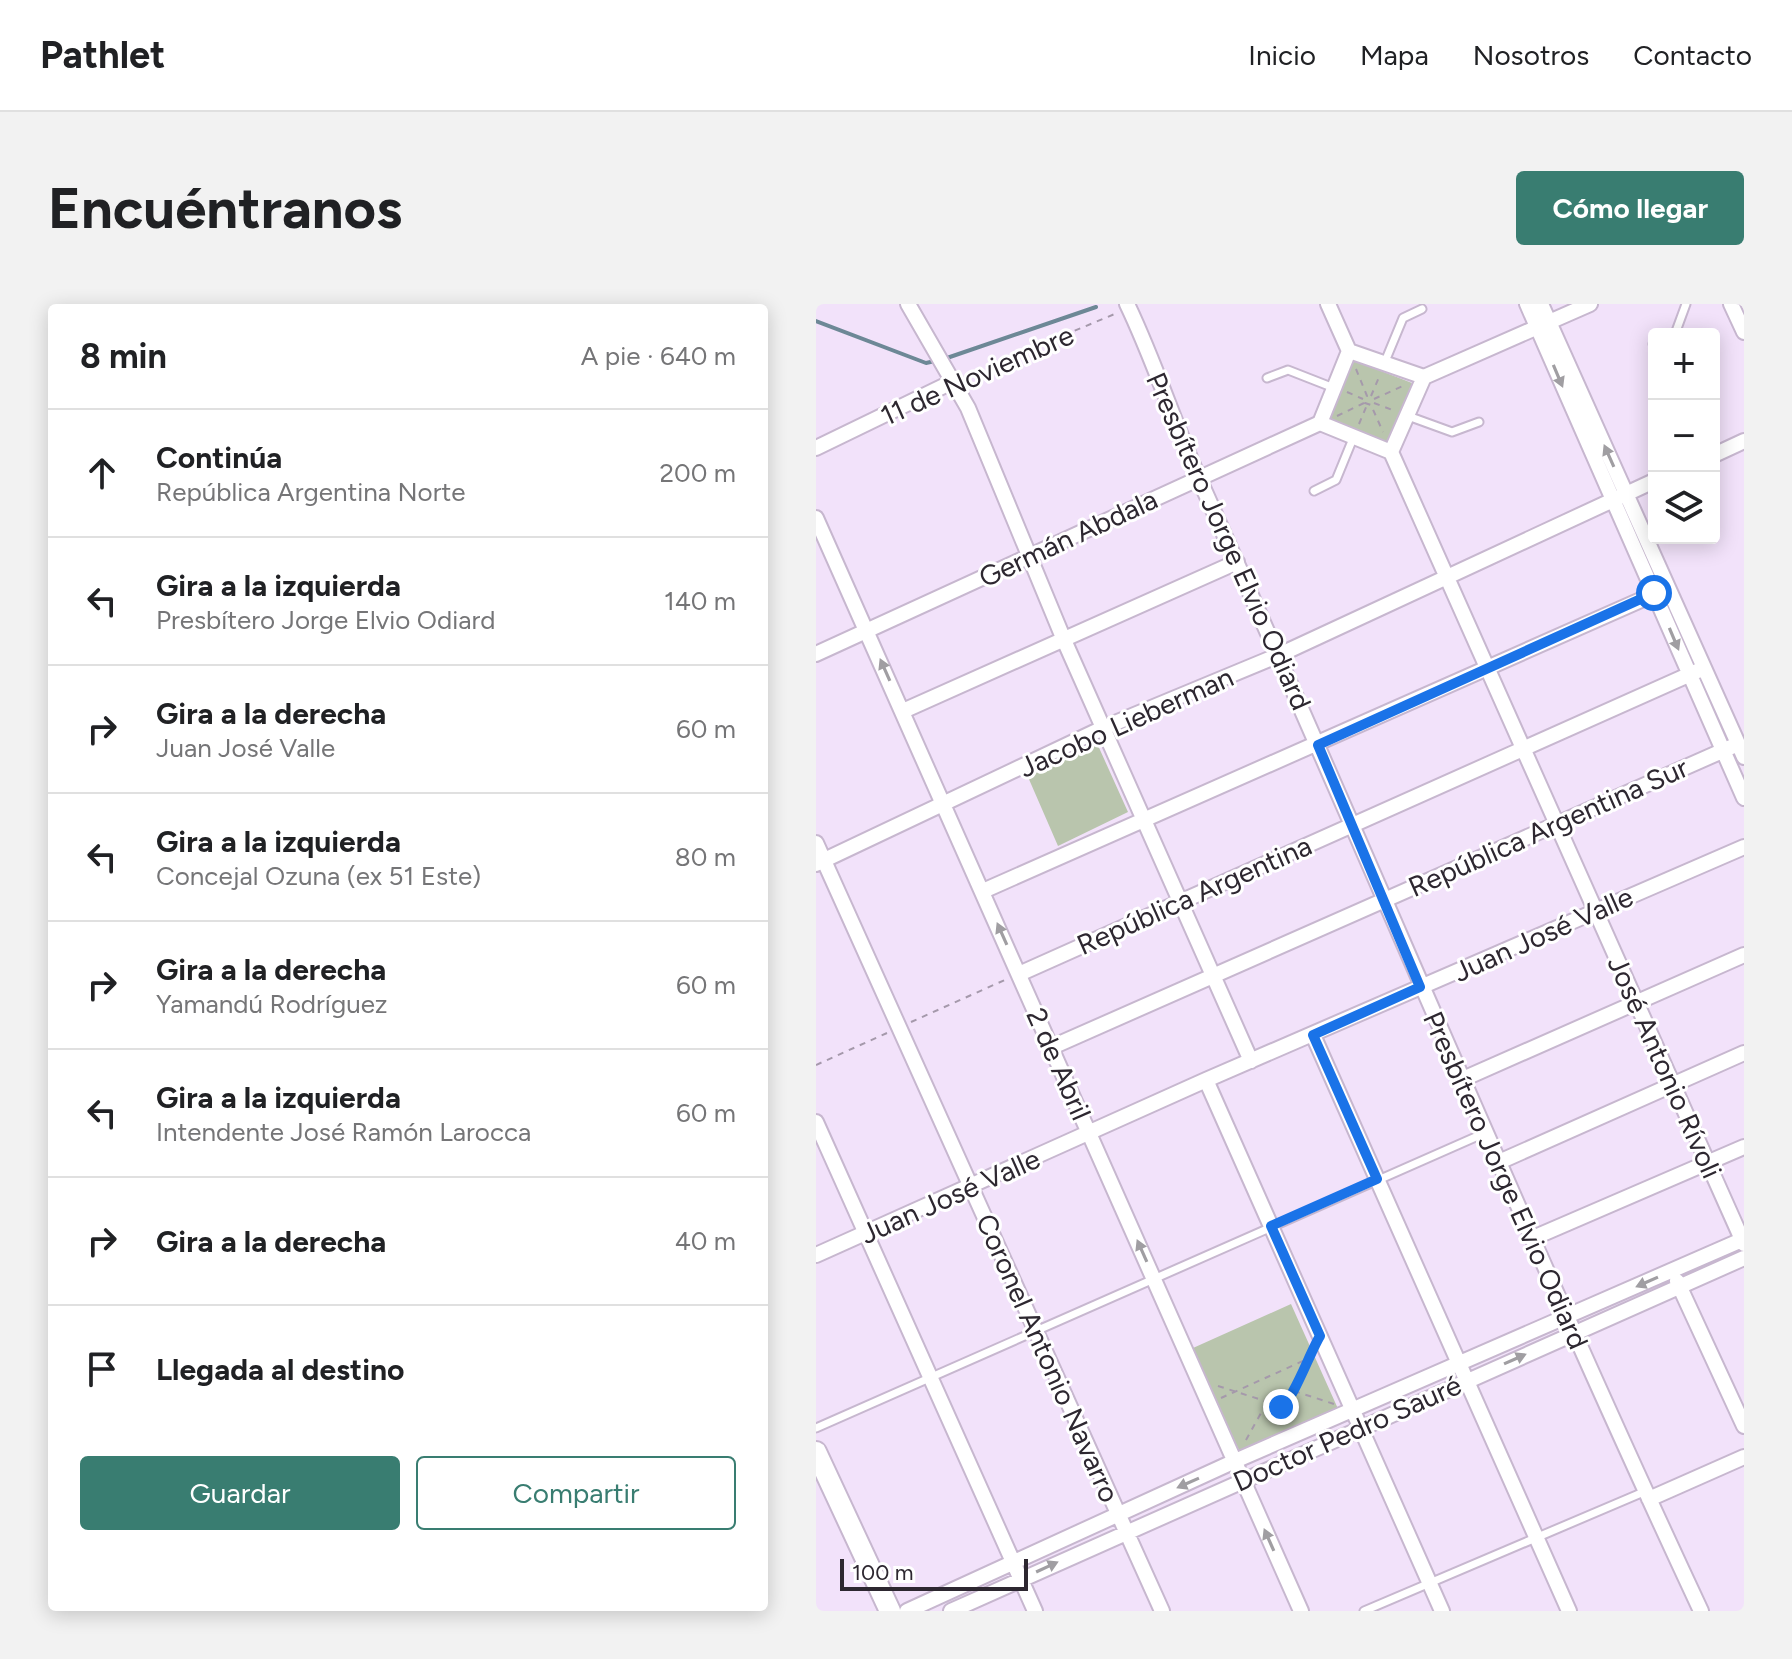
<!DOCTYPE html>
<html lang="es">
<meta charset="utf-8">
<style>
:root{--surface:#fff;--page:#f2f2f2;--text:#202124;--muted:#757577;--line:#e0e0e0;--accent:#397d71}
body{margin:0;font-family:Figtree,sans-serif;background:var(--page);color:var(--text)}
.controls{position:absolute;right:24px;top:24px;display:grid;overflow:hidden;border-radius:8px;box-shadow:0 4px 20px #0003}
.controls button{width:72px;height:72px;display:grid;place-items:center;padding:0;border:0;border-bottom:2px solid var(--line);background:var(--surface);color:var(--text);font:40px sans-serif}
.scale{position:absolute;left:24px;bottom:20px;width:188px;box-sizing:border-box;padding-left:8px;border:4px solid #2d2730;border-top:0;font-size:22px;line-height:28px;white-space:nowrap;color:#2d2730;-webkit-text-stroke:6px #fff;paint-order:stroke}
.stop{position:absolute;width:24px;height:24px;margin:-18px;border:6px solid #1a73e8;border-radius:50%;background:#fff}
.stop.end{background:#1a73e8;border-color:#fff;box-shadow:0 2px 8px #0008}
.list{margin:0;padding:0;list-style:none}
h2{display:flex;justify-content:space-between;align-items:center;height:104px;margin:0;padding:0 32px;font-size:34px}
h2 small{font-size:26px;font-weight:400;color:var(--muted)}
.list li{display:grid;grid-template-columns:52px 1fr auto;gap:24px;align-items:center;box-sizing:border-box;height:128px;padding:0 32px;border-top:2px solid var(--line)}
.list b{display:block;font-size:30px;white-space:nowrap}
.list p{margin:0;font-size:26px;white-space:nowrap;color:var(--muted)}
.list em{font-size:26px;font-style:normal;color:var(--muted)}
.actions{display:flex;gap:16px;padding:24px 32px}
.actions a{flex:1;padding:18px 0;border:2px solid var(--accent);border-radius:8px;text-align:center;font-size:28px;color:var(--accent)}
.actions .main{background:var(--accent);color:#fff}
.icon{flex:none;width:44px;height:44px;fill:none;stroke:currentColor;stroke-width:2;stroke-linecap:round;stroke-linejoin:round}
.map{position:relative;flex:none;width:928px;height:1307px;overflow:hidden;border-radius:8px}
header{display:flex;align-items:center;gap:48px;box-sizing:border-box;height:112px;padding:0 40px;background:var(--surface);border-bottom:2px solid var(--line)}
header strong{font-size:38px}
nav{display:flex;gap:44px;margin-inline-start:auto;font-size:28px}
.intro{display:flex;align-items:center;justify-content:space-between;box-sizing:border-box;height:192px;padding:0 48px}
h1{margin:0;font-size:56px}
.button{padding:20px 36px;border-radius:8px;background:var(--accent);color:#fff;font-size:28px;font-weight:700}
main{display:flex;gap:48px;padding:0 48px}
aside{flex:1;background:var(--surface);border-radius:8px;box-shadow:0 4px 20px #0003}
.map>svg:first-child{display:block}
.green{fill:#b9c5ad}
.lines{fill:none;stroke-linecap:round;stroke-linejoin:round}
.stream{stroke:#6d8896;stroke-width:4}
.lane-casing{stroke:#c7b7cf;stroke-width:11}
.street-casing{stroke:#c7b7cf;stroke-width:18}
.secondary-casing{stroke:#c7b7cf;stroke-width:24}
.path{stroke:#a599ab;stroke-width:2;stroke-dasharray:6 6;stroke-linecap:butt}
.lane{stroke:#fff;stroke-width:7}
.street{stroke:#fff;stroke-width:14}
.secondary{stroke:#fff;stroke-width:20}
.oneway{fill:#a09ea2}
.route{stroke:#1a73e8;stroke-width:10}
.labels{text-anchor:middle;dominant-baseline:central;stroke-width:6;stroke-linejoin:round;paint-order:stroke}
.street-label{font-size:28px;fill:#2d2730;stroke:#fff}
</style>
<header>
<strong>Pathlet</strong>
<nav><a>Inicio</a><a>Mapa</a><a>Nosotros</a><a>Contacto</a></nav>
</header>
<div class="intro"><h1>Encuéntranos</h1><a class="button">Cómo llegar</a></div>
<main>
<aside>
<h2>8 min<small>A pie · 640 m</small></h2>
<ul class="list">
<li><svg class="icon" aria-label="ahead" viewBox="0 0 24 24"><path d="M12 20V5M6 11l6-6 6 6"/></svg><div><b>Continúa</b><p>República Argentina Norte</p></div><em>200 m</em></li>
<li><svg class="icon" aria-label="left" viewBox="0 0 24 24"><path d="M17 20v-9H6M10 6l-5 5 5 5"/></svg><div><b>Gira a la izquierda</b><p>Presbítero Jorge Elvio Odiard</p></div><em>140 m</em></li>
<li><svg class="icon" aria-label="right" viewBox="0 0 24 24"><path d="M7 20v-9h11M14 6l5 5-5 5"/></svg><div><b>Gira a la derecha</b><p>Juan José Valle</p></div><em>60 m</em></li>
<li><svg class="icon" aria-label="left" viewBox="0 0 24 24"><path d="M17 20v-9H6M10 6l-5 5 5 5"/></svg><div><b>Gira a la izquierda</b><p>Concejal Ozuna (ex 51 Este)</p></div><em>80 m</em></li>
<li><svg class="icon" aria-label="right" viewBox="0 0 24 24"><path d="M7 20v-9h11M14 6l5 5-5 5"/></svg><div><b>Gira a la derecha</b><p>Yamandú Rodríguez</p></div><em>60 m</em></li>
<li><svg class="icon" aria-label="left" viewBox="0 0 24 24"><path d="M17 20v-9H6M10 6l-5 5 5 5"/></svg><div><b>Gira a la izquierda</b><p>Intendente José Ramón Larocca</p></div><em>60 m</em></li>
<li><svg class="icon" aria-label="right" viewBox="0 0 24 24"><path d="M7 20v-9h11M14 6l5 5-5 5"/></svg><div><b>Gira a la derecha</b></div><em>40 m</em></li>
<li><svg class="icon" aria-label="arrive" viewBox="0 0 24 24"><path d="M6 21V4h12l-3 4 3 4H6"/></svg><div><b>Llegada al destino</b></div></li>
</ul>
<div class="actions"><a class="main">Guardar</a><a>Compartir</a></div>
</aside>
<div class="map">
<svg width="928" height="1307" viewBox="0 0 928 1307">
<rect width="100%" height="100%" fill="#f2e2fa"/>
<path class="green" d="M537,56L596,79L572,139L513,116Z
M280,437L312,508L242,542L212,473Z
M475,1000L523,1107L425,1151L377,1044Z"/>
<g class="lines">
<path class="stream" d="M0,17L110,59L119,57
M128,55L280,3"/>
<g class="lane-casing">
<path id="lane" d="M859,30L870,0
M837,40H838
M568,60L587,14L606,5
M451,74L472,66L518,84
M592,112L636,128L663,118
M498,187L520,176L538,132
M0,1124L671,828
M548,1307L830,1187"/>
</g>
<g class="street-casing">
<path id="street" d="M92,0L152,104L248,336L435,757
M311,0C339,58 358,120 385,179C554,554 711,935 885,1307
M512,0L533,47
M711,0L928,494
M725,0L928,453
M915,0L928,28
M533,47L608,73
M608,73L774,0
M504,119L533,47
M504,119L575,148
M0,144L136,78
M575,148L928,940
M575,148L608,73
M898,151L928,137
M0,214L485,1307
M0,350L504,119
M87,407L421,258
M0,539L346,1307
M0,560L287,424L463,351L838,177
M167,587L852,284
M203,670L888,364
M497,731L753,1307
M236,743L922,440
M647,775L928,651
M390,776L626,1307
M0,818L219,1307
M683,858L928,749
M717,934L928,843
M0,951L390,776L928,543
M861,977L928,1122
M833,1195L928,1153
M91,1307L419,1157L928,935
M135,1307L928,954"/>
</g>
<g class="secondary-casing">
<path id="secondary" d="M0,1148L74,1307"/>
</g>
<path class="path" d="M540,65L551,92L549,99L555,101L567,128
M148,73L301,9
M531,88L547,95
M555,92L564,71
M558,95L589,81
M558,99L579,107
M521,112L548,99
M543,120L551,101
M95,718L191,675
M0,761L71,729
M402,1082L468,1103L495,1046
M478,1087L518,1100
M405,1094L498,1052
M430,1136L450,1100"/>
<use href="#lane" class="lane"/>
<use href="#street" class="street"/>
<use href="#secondary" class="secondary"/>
</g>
<defs><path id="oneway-solid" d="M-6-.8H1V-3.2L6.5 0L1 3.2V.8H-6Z" transform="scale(2)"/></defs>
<g class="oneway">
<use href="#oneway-solid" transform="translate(742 72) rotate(67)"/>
<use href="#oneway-solid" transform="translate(793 152) rotate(-114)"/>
<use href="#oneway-solid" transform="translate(858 335) rotate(67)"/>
<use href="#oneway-solid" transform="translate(69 366) rotate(-114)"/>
<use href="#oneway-solid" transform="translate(186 630) rotate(-114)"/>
<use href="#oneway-solid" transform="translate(326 947) rotate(-114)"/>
<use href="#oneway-solid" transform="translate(831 978) rotate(156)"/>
<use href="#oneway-solid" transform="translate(699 1055) rotate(-24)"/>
<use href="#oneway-solid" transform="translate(372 1179) rotate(156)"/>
<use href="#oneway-solid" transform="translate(453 1236) rotate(-114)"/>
<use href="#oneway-solid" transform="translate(231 1263) rotate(-25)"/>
</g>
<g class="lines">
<path class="route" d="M465,1103C477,1097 494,1048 504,1032L455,922L561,875L497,731L604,683L502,441L838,289"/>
</g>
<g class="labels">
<g class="street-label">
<text transform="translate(161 71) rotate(-24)">11 de Noviembre</text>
<text transform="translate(252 234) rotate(-25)">Germán Abdala</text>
<text transform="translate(413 237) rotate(66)">Presbítero Jorge Elvio Odiard</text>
<text transform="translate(310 418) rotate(-24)">Jacobo Lieberman</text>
<text transform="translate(732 523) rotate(-24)">República Argentina Sur</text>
<text transform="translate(378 591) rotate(-24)">República Argentina</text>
<text transform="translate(727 630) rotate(-24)">Juan José Valle</text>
<text transform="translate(243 760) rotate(66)">2 de Abril</text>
<text transform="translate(849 763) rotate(66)">José Antonio Rívoli</text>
<text transform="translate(690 876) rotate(66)">Presbítero Jorge Elvio Odiard</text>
<text transform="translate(134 892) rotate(-24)">Juan José Valle</text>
<text transform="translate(232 1054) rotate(66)">Coronel Antonio Navarro</text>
<text transform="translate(531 1129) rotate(-24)">Doctor Pedro Sauré</text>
</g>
</g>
</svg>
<div class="controls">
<button>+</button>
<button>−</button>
<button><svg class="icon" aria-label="layers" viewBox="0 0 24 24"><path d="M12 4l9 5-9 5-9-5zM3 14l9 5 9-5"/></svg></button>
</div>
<div class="scale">100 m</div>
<div class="stop" style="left:838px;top:289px"></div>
<div class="stop end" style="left:465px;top:1103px"></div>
</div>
</main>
